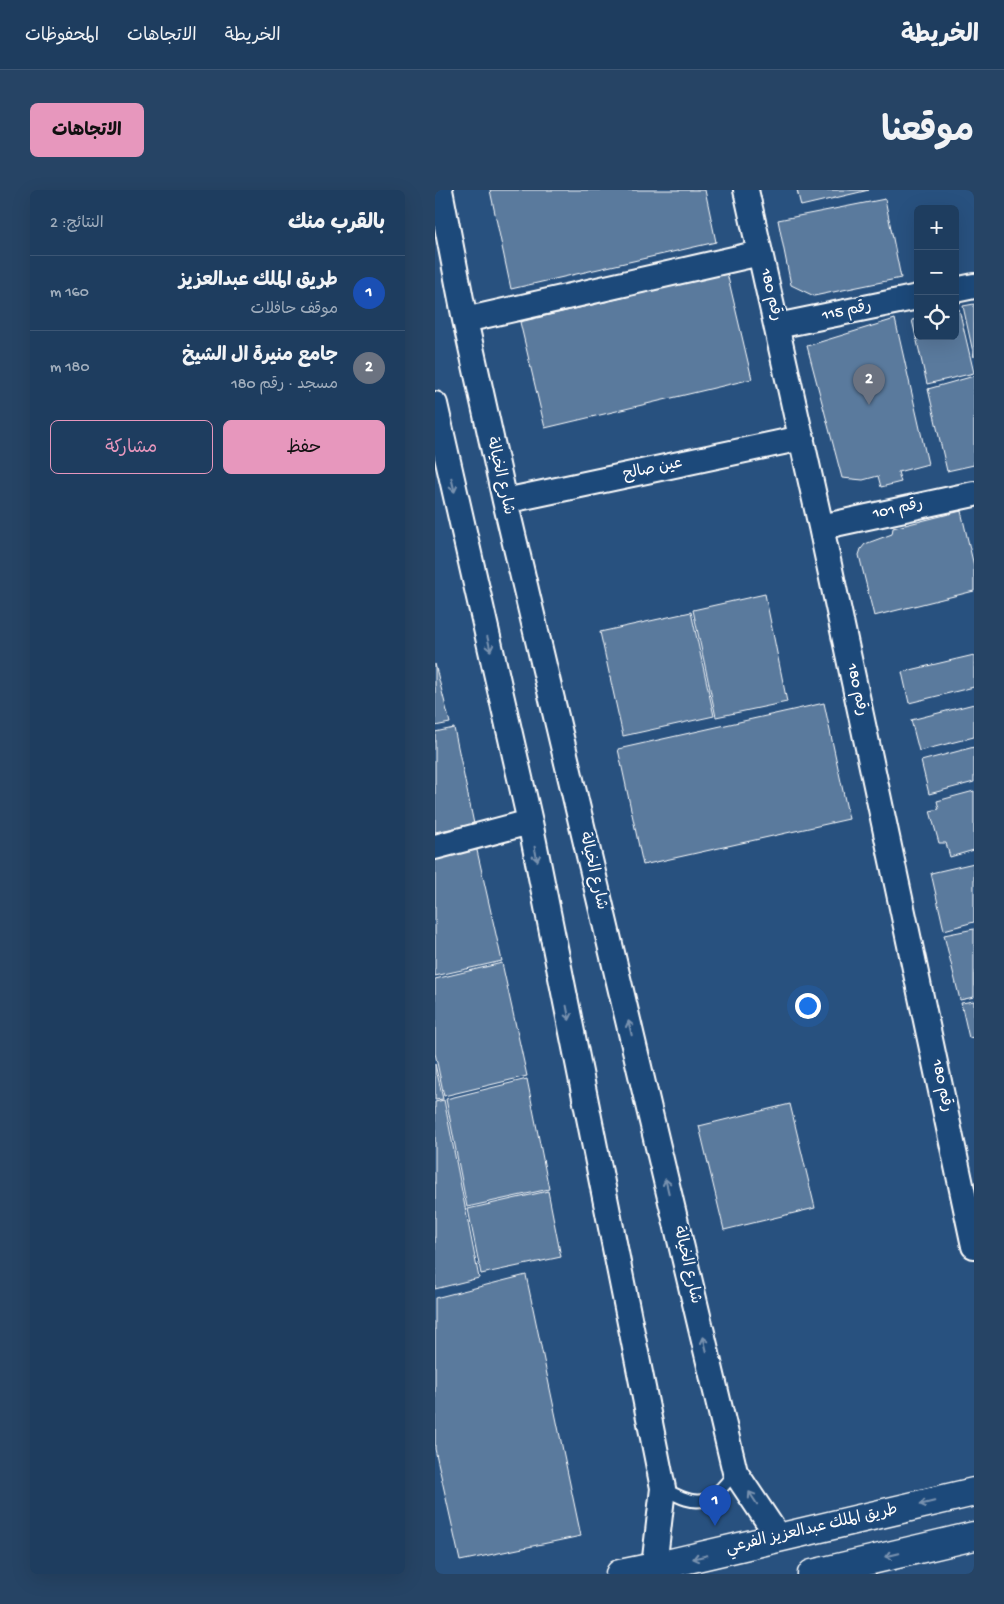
<!DOCTYPE html>
<html lang="ar">
<meta charset="utf-8">
<style>
:root{--surface:#1e3d5f;--page:#264465;--text:#f1f3f6;--muted:#a1aebd;--line:#3c5674;--accent:#e797bd}
body{margin:0;font-family:"Gochi Hand","Playpen Sans Arabic",sans-serif;background:var(--page);color:var(--text);direction:rtl}
.controls{position:absolute;right:15px;top:15px;display:grid;overflow:hidden;border-radius:8px;box-shadow:0 5px 20px #0002}
.controls button{width:45px;height:45px;display:grid;place-items:center;padding:0;border:0;border-bottom:1px solid var(--line);background:var(--surface);color:var(--text);font:25px sans-serif}
.you{position:absolute;left:372px;top:815px;width:18px;height:18px;margin:-12px;border:4px solid #fff;border-radius:50%;background:#1a73e8;box-shadow:0 0 0 8px #1a73e833}
.badge{display:grid;place-items:center;width:32px;height:32px;border-radius:50%;background:var(--accent);color:#fff;font-size:16px;font-weight:700}
.pin{position:absolute;translate:-50% -41px;filter:drop-shadow(0 1px 2px #0008)}
.pin::after{content:'';position:absolute;top:26px;width:18px;height:15px;background:inherit;clip-path:polygon(0 0,100% 0,50% 100%)}
.list{margin:0;padding:0;list-style:none}
h2{display:flex;justify-content:space-between;align-items:center;height:65px;margin:0;padding:0 20px;font-size:21px}
h2 small{font-size:16px;font-weight:400;color:var(--muted)}
.list li{display:grid;grid-template-columns:32px 1fr auto;gap:15px;align-items:center;box-sizing:border-box;height:75px;padding:0 20px;border-top:1px solid var(--line)}
.list b{display:block;font-size:19px;white-space:nowrap}
.list p{margin:0;font-size:16px;white-space:nowrap;color:var(--muted)}
.list em{font-size:16px;font-style:normal;color:var(--muted)}
.actions{display:flex;gap:10px;padding:15px 20px}
.actions a{flex:1;padding:11px 0;border:1px solid var(--accent);border-radius:8px;text-align:center;font-size:18px;color:var(--accent)}
.actions .main{background:var(--accent);color:#111}
.icon{flex:none;width:28px;height:28px;fill:none;stroke:currentColor;stroke-width:2;stroke-linecap:round;stroke-linejoin:round}
.map{position:relative;flex:none;width:539px;height:1384px;overflow:hidden;direction:ltr;border-radius:8px}
header{display:flex;align-items:center;gap:30px;box-sizing:border-box;height:70px;padding:0 25px;background:var(--surface);border-bottom:1px solid var(--line)}
header strong{font-size:24px}
nav{display:flex;gap:28px;margin-inline-start:auto;font-size:18px}
.intro{display:flex;align-items:center;justify-content:space-between;box-sizing:border-box;height:120px;padding:0 30px}
h1{margin:0;font-size:35px}
.button{padding:12px 22px;border-radius:8px;background:var(--accent);color:#111;font-size:18px;font-weight:700}
main{display:flex;gap:30px;padding:0 30px}
aside{flex:1;background:var(--surface);border-radius:8px;box-shadow:0 5px 20px #0002}
.map>svg:first-child{display:block}
.building{fill:#5a7a9d;stroke:#fff}
.lines{fill:none;stroke-linecap:round;stroke-linejoin:round}
.lane-casing{stroke:#fff;stroke-width:15}
.street-casing{stroke:#fff;stroke-width:28}
.secondary-casing{stroke:#fff;stroke-width:31}
.primary-casing{stroke:#fff;stroke-width:31}
.lane{stroke:#1f4a7a;stroke-width:11}
.street{stroke:#1f4a7a;stroke-width:24}
.secondary{stroke:#1f4a7a;stroke-width:28}
.primary{stroke:#1f4a7a;stroke-width:28}
.oneway{stroke:#7992af}
.labels{text-anchor:middle;dominant-baseline:central;stroke-width:5;stroke-linejoin:round;paint-order:stroke}
.street-label{font-size:16px;fill:#fff;stroke:#1f4a7a}
</style>
<header>
<strong>الخريطة</strong>
<nav><a>الخريطة</a><a>الاتجاهات</a><a>المحفوظات</a></nav>
</header>
<div class="intro"><h1>موقعنا</h1><a class="button">الاتجاهات</a></div>
<main>
<div class="map">
<svg width="539" height="1384" viewBox="0 0 539 1384">
<rect width="100%" height="100%" fill="#28517f"/>
<filter id="ink" filterUnits="userSpaceOnUse"><feTurbulence type="fractalNoise" baseFrequency=".02" numOctaves="2"/><feDisplacementMap in="SourceGraphic" scale="10" xChannelSelector="R" yChannelSelector="G"/><feConvolveMatrix kernelMatrix="1 2 1 2 8 2 1 2 1" color-interpolation-filters="sRGB"/></filter>
<g filter="url(#ink)">
<path class="building" d="M55,0H270L281,52L76,99Z
M362,0H434L366,16Z
M450,9L466,88L379,106L356,95L343,30Z
M292,83L317,189L110,238L85,132Z
M539,114V167L528,116Z
M524,119L539,183L492,194L477,130L483,129V146H520V120Z
M460,129L493,274L463,282L466,292L446,297L443,286L428,290L407,288L372,156Z
M539,186V275L512,281L493,199Z
M526,321L539,376V401L439,426L424,365L426,359L430,354L457,344L458,338Z
M330,404L352,512L281,527L258,420Z
M256,422L279,526L188,546L165,442Z
M539,465V497L474,513L467,482Z
M0,474L15,533L0,536Z
M389,513L414,629L208,675L183,559Z
M539,514V547L484,561L476,530Z
M19,538L39,634L0,642V542Z
M539,557V592L494,604L486,571Z
M539,601V660L515,667L511,653H504L495,621L504,619L502,611Z
M41,656L67,771L0,786V667Z
M539,673V732L509,740L496,683Z
M539,739V807L525,810L509,745Z
M67,773L92,886L9,906L0,863V789Z
M539,811V847L534,848L526,813Z
M0,874L8,909L0,910Z
M92,889L114,999L32,1017L11,909Z
M9,910L44,1088L0,1099V912Z
M355,914L380,1018L289,1040L264,936Z
M113,1001L126,1067L46,1084L33,1019Z
M91,1085L146,1346L25,1371L0,1259V1108Z"/>
<g class="lines">
<g class="lane-casing">
<path id="lane" d="M228,1298C265,1320 275,1314 300,1282"/>
</g>
<g class="street-casing">
<path id="street" d="M5,0L30,130L70,311L300,1282L344,1348
M311,0L386,337L539,1056
M520,100L539,96
M30,130L325,63
M342,136L483,107
M0,214L95,632L228,1298L219,1377
M70,311L367,248
M386,337L539,304
M0,657L95,632"/>
</g>
<g class="secondary-casing">
<path id="secondary" d="M185,1384L219,1377L539,1302"/>
</g>
<g class="primary-casing">
<path id="primary" d="M377,1384L539,1346"/>
</g>
<use href="#lane" class="lane"/>
<use href="#street" class="street"/>
<use href="#secondary" class="secondary"/>
<use href="#primary" class="primary"/>
</g>
<defs><path id="oneway-shaft" d="M-6 0H5M1.5-3L5.5 0L1.5 3" fill="none" stroke-width="1.6" stroke-linecap="round" stroke-linejoin="round" transform="scale(1.25)"/></defs>
<g class="oneway">
<use href="#oneway-shaft" transform="translate(18 295) rotate(77)"/>
<use href="#oneway-shaft" transform="translate(54 454) rotate(77)"/>
<use href="#oneway-shaft" transform="translate(101 664) rotate(79)"/>
<use href="#oneway-shaft" transform="translate(133 823) rotate(79)"/>
<use href="#oneway-shaft" transform="translate(195 838) rotate(-103)"/>
<use href="#oneway-shaft" transform="translate(232 996) rotate(-103)"/>
<use href="#oneway-shaft" transform="translate(270 1154) rotate(-103)"/>
<use href="#oneway-shaft" transform="translate(318 1308) rotate(-123)"/>
<use href="#oneway-shaft" transform="translate(492 1313) rotate(167)"/>
<use href="#oneway-shaft" transform="translate(457 1365) rotate(167)"/>
<use href="#oneway-shaft" transform="translate(265 1367) rotate(167)"/>
</g>
</g>
<g class="labels">
<g class="street-label">
<text transform="translate(335 105) rotate(77)">رقم 180</text>
<text transform="translate(412 122) rotate(-12)">رقم 115</text>
<text transform="translate(218 280) rotate(-12)">عين صالح</text>
<text transform="translate(64 286) rotate(77)">شارع الخيالة</text>
<text transform="translate(463 320) rotate(-12)">رقم 101</text>
<text transform="translate(421 500) rotate(78)">رقم 180</text>
<text transform="translate(157 681) rotate(77)">شارع الخيالة</text>
<text transform="translate(506 896) rotate(78)">رقم 180</text>
<text transform="translate(251 1075) rotate(77)">شارع الخيالة</text>
<text transform="translate(377 1340) rotate(-13)">طريق الملك عبدالعزيز الفرعي</text>
</g>
</g>
</svg>
<div class="controls">
<button>+</button>
<button>−</button>
<button><svg class="icon" aria-label="locate" viewBox="0 0 24 24"><circle cx="12" cy="12" r="6"/><path d="M12 2v4M12 18v4M2 12h4M18 12h4"/></svg></button>
</div>
<div class="you"></div>
<div class="pin badge" style="left:280px;top:1336px;background:#1a4fb4">1</div>
<div class="pin badge" style="left:434px;top:215px;background:#6b7280">2</div>
</div>
<aside>
<h2>بالقرب منك<small>النتائج: 2</small></h2>
<ul class="list">
<li><span class="badge" style="background:#1a4fb4">1</span><div><b>طريق الملك عبدالعزيز</b><p>موقف حافلات</p></div><em>160 m</em></li>
<li><span class="badge" style="background:#6b7280">2</span><div><b>جامع منيرة ال الشيخ</b><p>مسجد · رقم 180</p></div><em>180 m</em></li>
</ul>
<div class="actions"><a class="main">حفظ</a><a>مشاركة</a></div>
</aside>
</main>
